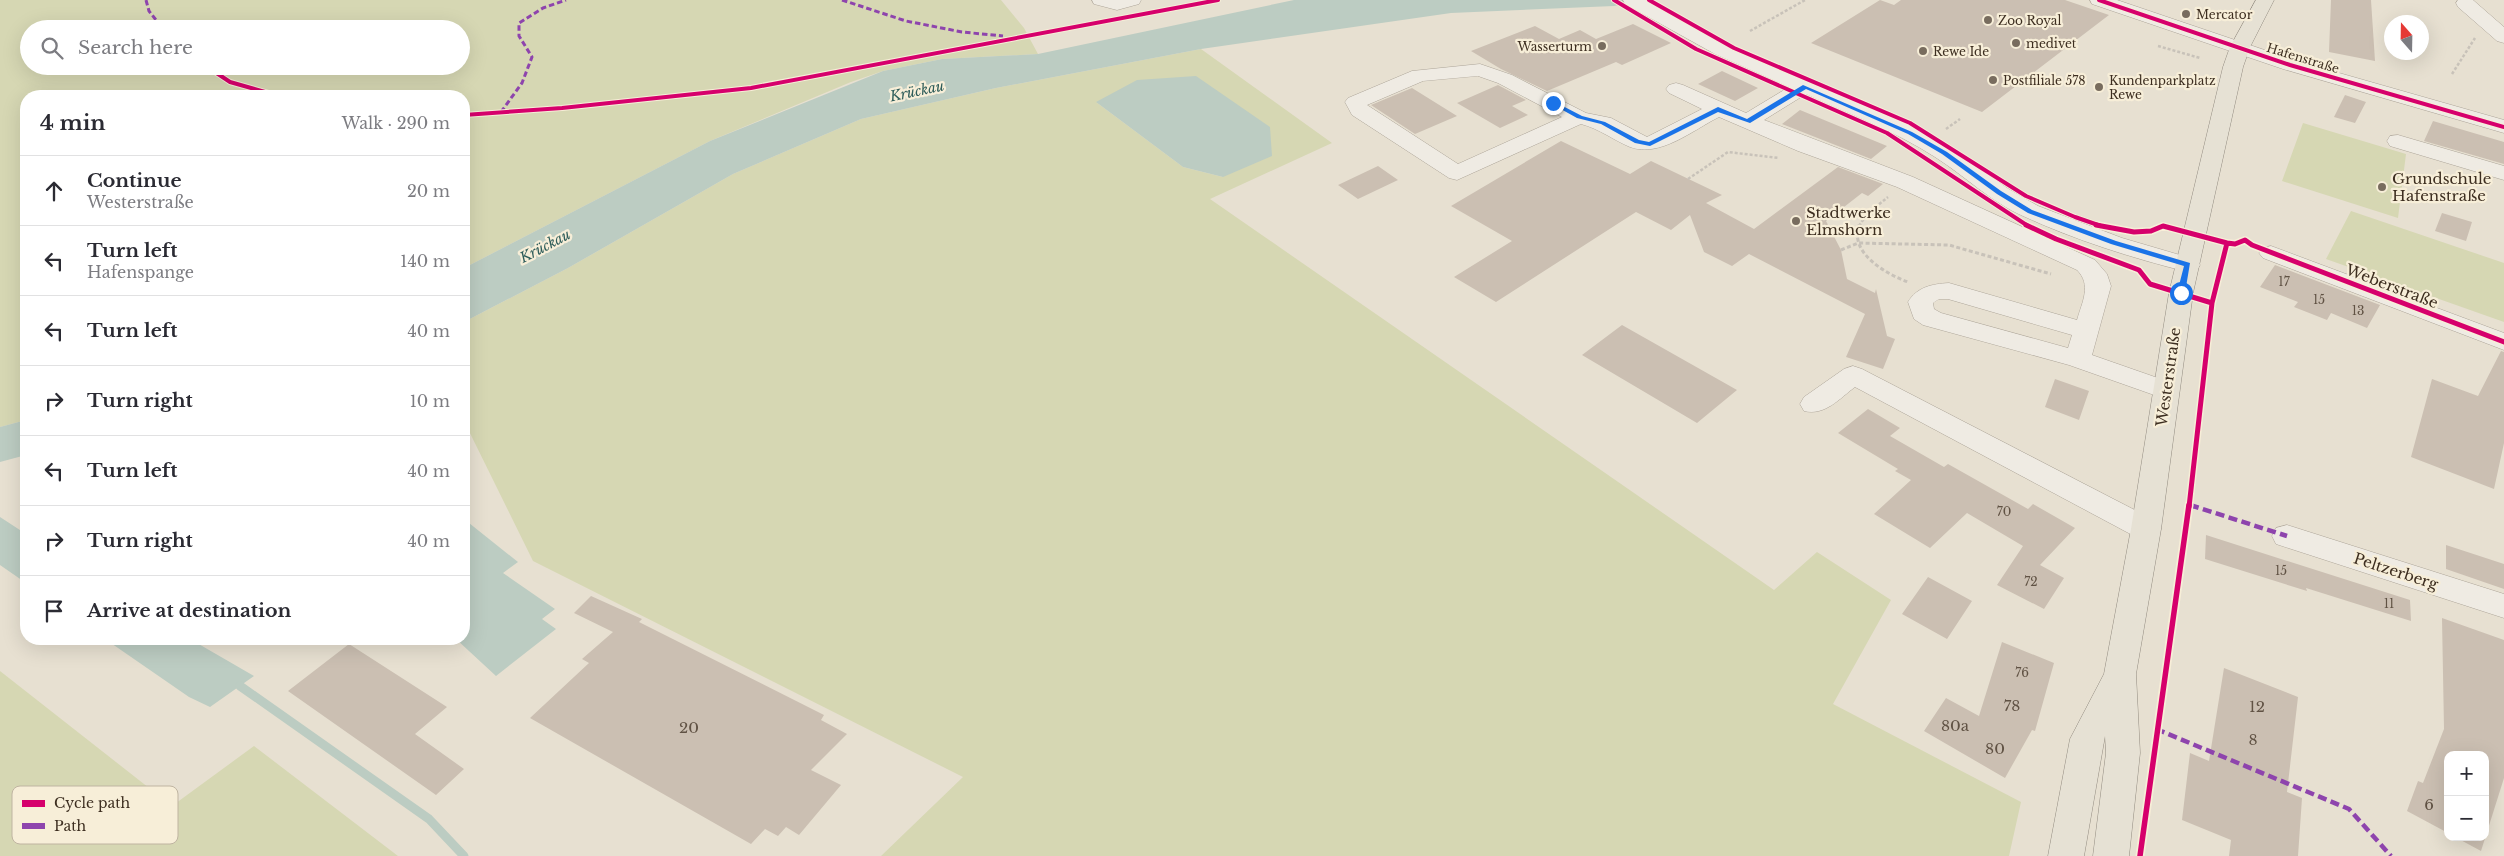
<!DOCTYPE html>
<meta charset="utf-8">
<style>
:root{--surface:#fff;--page:#f7f7f7;--text:#2b2b33;--muted:#7c7c81;--line:#e1e1e2}
body{margin:0;font-family:"Libre Baskerville",serif;background:var(--page);color:var(--text)}
.controls{position:absolute;right:15px;bottom:15px;display:grid;overflow:hidden;border-radius:10px;box-shadow:0 5px 20px #0002}
.controls button{width:45px;height:45px;display:grid;place-items:center;padding:0;border:0;border-bottom:1px solid var(--line);background:var(--surface);color:var(--text);font:25px sans-serif}
.compass{position:absolute;left:2384px;top:15px;width:45px;height:45px;border-radius:50%;background:var(--surface);box-shadow:0 5px 20px #0002;rotate:340deg}
.stop{position:absolute;width:15px;height:15px;margin:-11px;border:4px solid #1a73e8;border-radius:50%;background:#fff}
.stop.end{background:#1a73e8;border-color:#fff;box-shadow:0 1px 5px #0008}
.list{margin:0;padding:0;list-style:none}
h2{display:flex;justify-content:space-between;align-items:center;height:65px;margin:0;padding:0 20px;font-size:21px}
h2 small{font-size:16px;font-weight:400;color:var(--muted)}
.list li{display:grid;grid-template-columns:32px 1fr auto;gap:15px;align-items:center;box-sizing:border-box;height:70px;padding:0 20px;border-top:1px solid var(--line)}
.list b{display:block;font-size:19px;white-space:nowrap}
.list p{margin:0;font-size:16px;white-space:nowrap;color:var(--muted)}
.list em{font-size:16px;font-style:normal;color:var(--muted)}
.icon{flex:none;width:28px;height:28px;fill:none;stroke:currentColor;stroke-width:2;stroke-linecap:round;stroke-linejoin:round}
.map{position:relative;flex:none;width:2504px;height:856px;overflow:hidden}
.search{position:absolute;background:var(--surface);box-shadow:0 5px 20px #0002;left:20px;top:20px;width:450px;height:55px;display:flex;align-items:center;gap:12px;box-sizing:border-box;padding:0 18px;border-radius:28px;color:var(--muted);font-size:19px}
.panel{position:absolute;background:var(--surface);box-shadow:0 5px 20px #0002;left:20px;top:90px;width:450px;height:555px;border-radius:20px}
.map>svg:first-child{display:block}
.green{fill:#d6d7b3;fill-rule:evenodd}
.water{fill:#bcccc2}
.lines{fill:none;stroke-linecap:round;stroke-linejoin:round}
.stream{stroke:#bcccc2;stroke-width:9}
.building{fill:#cbbfb2}
.minor-casing{stroke:#ada599;stroke-width:1}
.major-casing{stroke:#928b80;stroke-width:1}
.path-far1{stroke:#c8c2b9;stroke-width:2.5;stroke-dasharray:3 2;stroke-linecap:butt}
.path{stroke:#c8c2b9;stroke-width:3;stroke-dasharray:4 2.5;stroke-linecap:butt}
.minor{fill:#efebe3;fill-rule:evenodd}
.major{fill:#e6e1d4;fill-rule:evenodd}
.quiet-far2{stroke:#8e44ad;stroke-width:3;stroke-dasharray:5.5 3;stroke-linecap:butt}
.quiet-far1{stroke:#8e44ad;stroke-width:4;stroke-dasharray:7 4;stroke-linecap:butt}
.quiet{stroke:#8e44ad;stroke-width:4.5;stroke-dasharray:9 4.5;stroke-linecap:butt}
.cycleway-far2-casing{stroke:#f7eed8;stroke-width:6}
.cycleway-far1-casing{stroke:#f7eed8;stroke-width:8}
.cycleway-casing{stroke:#f7eed8;stroke-width:9}
.cycleway-far2{stroke:#d6006c;stroke-width:4}
.cycleway-far1{stroke:#d6006c;stroke-width:5}
.cycleway{stroke:#d6006c;stroke-width:5.5}
.route{fill:#1a73e8}
.poi-dot{fill:#786c5e;stroke:#f7eed8;stroke-width:2}
.labels{text-anchor:middle;dominant-baseline:central;stroke-width:4.5;stroke-linejoin:round;paint-order:stroke}
.far-poi-label{font-size:12px;fill:#3d2e20;stroke:#f7eed8;text-anchor:start}
.far-street-label{font-size:12px;fill:#3d2e20;stroke:#f7eed8}
.number-label{font-size:12px;fill:#605244}
.far-water-label{font-size:14px;font-style:italic;fill:#2f5d5a;stroke:#f7eed8}
.poi-label{font-size:15px;fill:#3d2e20;stroke:#f7eed8;text-anchor:start}
.street-label{font-size:15px;fill:#3d2e20;stroke:#f7eed8}
.near-number-label{font-size:15px;fill:#605244}
.key{fill:#f7eed8;stroke:#bfb4a1;stroke-width:1}
.key-label{font-size:14px;fill:#3d2e20}
</style>
<div class="map">
<svg width="2504" height="856" viewBox="0 0 2504 856">
<rect width="100%" height="100%" fill="#e7e0d1"/>
<path class="green" d="M0,0H1001L1024,28L1038,54L942,59L883,71L851,82L710,141L464,268V96H26V420L0,427ZM29,29H461V66H29Z
M1201,49L1332,143L1210,199L1774,590L1817,552L1891,600L1833,704L2021,802L2009,856H881L963,777L533,561L464,421V322L568,268L733,174L861,119L996,88ZM1096,102L1223,177L1183,167Z
M2303,123L2406,154L2398,218L2282,181Z
M2351,211L2504,263V322L2326,259Z
M0,671L172,806L254,746L398,856H0Z"/>
<path class="water" d="M1294,0H1646L1614,6L1451,13L1201,49L996,88L861,119L733,174L568,268L464,322V268L710,141L883,71L942,59L1038,54Z
M1196,76L1270,127L1272,156L1223,177L1183,167L1096,102L1137,80Z
M26,420V455L0,462V427Z
M0,517L26,534V583L0,565Z
M464,519L518,562L503,573L555,609L542,619L556,629L496,676L456,639H464Z
M105,639H190L254,676L210,707L189,697Z"/>
<g class="lines">
<path class="stream" d="M240,686L429,819L464,856"/>
</g>
<path class="building" d="M1880,0L1894,5L1901,0H2065L2109,15L1982,112L1811,43Z
M2331,0H2371L2375,61L2329,52Z
M1633,24L1671,43L1622,65L1616,62L1547,91L1501,69L1471,51L1535,26L1559,39L1580,30L1596,39Z
M1722,71L1758,88L1735,101L1698,84Z
M1498,85L1526,100L1512,106L1528,115L1500,128L1457,103Z
M1412,88L1457,116L1415,134L1371,105Z
M2345,95L2366,102L2355,123L2334,117Z
M1800,110L1887,146L1871,159L1782,124Z
M2433,121L2504,142V164L2424,141Z
M1561,141L1630,174L1651,161L1722,195L1706,203L1754,229L1838,167L1883,184L1868,196L1862,193L1826,221L1841,250L1847,279L1875,293L1876,289L1887,336L1895,339L1883,369L1846,357L1865,314L1749,254L1732,266L1704,252L1690,215L1671,230L1636,212L1496,302L1454,277L1512,241L1451,206Z
M1378,166L1398,180L1358,199L1338,185Z
M2442,213L2472,222L2466,241L2435,231Z
M2275,265L2380,305L2367,328L2331,313L2327,320L2294,307L2298,302L2260,287Z
M1622,325L1737,390L1697,423L1582,355Z
M2501,351L2504,352V443L2494,489L2411,457L2432,379L2478,396Z
M2055,379L2089,391L2079,420L2045,407Z
M1868,409L1900,428L1890,436L1944,467L1948,464L2028,509L2033,504L2075,528L2040,565L2064,578L2044,609L1997,585L2023,546L1967,513L1930,548L1874,514L1911,480L1895,471L1898,469L1838,433Z
M2206,535L2410,600L2411,621L2306,588L2307,591L2205,559Z
M2446,545L2504,564V589L2446,569Z
M1928,577L1972,601L1947,639L1902,614Z
M591,596L642,619L639,622L824,715L821,720L847,734L811,770L841,785L799,835L786,827L778,836L765,829L751,844L530,718L589,663L582,659L613,632L574,613Z
M2442,618L2504,640V778L2481,851L2455,837H2485V755H2448V833L2407,811L2418,781L2423,783L2444,729Z
M2002,642L2054,663L2035,731L2032,730L2005,778L1924,731L1946,698L1979,716Z
M349,644L447,707L415,734L464,769L436,795L288,691Z
M2224,668L2298,697L2287,792L2302,798L2298,856H2229L2231,840L2182,820L2190,753L2209,761Z"/>
<g class="lines">
<g class="minor-casing">
<path id="minor" d="M1092,0H1141L1139,4L1117,10L1094,4Z
M1623,0H1646L1729,46L1918,128L1952,148L2007,188L2038,206L2122,238L2197,260L2200,265L2197,270L2188,272C2132,258 2075,240 2023,216C1991,202 1965,176 1935,157C1895,131 1849,114 1806,94L1764,120L1913,177L2095,260L2107,274L2111,286L2092,355L2175,384L2179,390L2175,396L2166,399L2157,396L2069,365L1923,325L1914,319L1908,302C1917,287 1932,284 1949,283L2077,320C2082,302 2092,285 2077,270L1897,187L1798,151L1719,117C1693,130 1660,158 1630,147C1613,140 1600,129 1581,124L1457,180L1449,178L1352,115L1345,102L1348,98L1412,71L1480,64L1512,75L1586,113L1611,118L1647,137L1702,109L1669,93L1666,89L1669,85L1676,83L1683,85L1746,113L1789,87L1715,54L1625,4ZM1478,76L1498,83L1562,117L1458,164L1367,105L1423,81ZM1939,299H1948L2072,335L2068,348L1941,313L1934,309L1933,303Z
M2090,0H2117L2297,61L2504,120V133L2283,69L2092,4Z
M2458,0H2473L2504,27V43L2497,41L2458,7L2456,3Z
M2398,135L2504,166V180L2390,146L2387,141L2390,136Z
M2271,246L2504,333V350L2263,258L2259,253L2263,248Z
M1853,366L1862,369L2156,521L2161,529L2156,537L2146,540L2136,537L1855,387C1839,399 1825,416 1804,411L1800,404L1804,397L1844,369Z
M2287,525L2504,594V618L2276,544L2272,536L2276,528Z"/>
</g>
<g class="major-casing">
<path id="major" d="M2256,0H2274L2250,47L2243,67L2193,293L2161,529L2136,674L2140,753L2129,856H2093L2106,753L2105,736L2084,856H2048L2070,739L2104,674L2131,529L2169,293L2223,67L2230,47Z"/>
</g>
<path class="path-far1" d="M1750,31L1805,0
M2158,46L2200,58
M2452,74L2475,38
M1946,129L1960,119
M1688,179L1728,152L1779,158
M1859,226L1867,214L1888,197"/>
<path class="path" d="M1859,225C1849,253 1886,274 1908,282
M2227,243L2235,244L2245,240L2252,245
M1841,250L1858,243L1949,245L2051,274"/>
<use href="#minor" class="minor"/>
<use href="#major" class="major"/>
<path class="quiet-far2" d="M146,0L149,11L163,29
M842,0L906,21L962,32L1003,36
M501,112L522,83L532,57L519,36V23L543,8L566,0"/>
<path class="quiet-far1" d="M2189,505L2194,507"/>
<path class="quiet" d="M2190,505L2287,536
M2156,729L2349,809L2391,856"/>
<g class="cycleway-far2-casing">
<path id="cycleway-far2" d="M1614,0L1696,49L1887,133L2028,226
M1649,0L1734,48L1910,123L2026,196L2075,217L2101,226
M2099,0L2290,65L2504,127
M206,66L230,82L279,96
M464,115L562,108L751,88L1218,0"/>
</g>
<g class="cycleway-far1-casing">
<path id="cycleway-far1" d="M2026,225L2056,239L2139,270L2150,284L2212,303
M2096,225L2134,232L2151,231L2163,226L2227,243L2235,244L2245,240L2252,245L2504,342
M2189,507L2212,303L2227,243"/>
</g>
<g class="cycleway-casing">
<path id="cycleway" d="M2140,856L2189,505"/>
</g>
<use href="#cycleway-far2" class="cycleway-far2"/>
<use href="#cycleway-far1" class="cycleway-far1"/>
<use href="#cycleway" class="cycleway"/>
</g>
<path class="route" d="M1803,85L1912,132L1947,152L2001,191L2032,210L2116,241L2190,263L2185,293L2181,296L2177,293L2184,266L2111,244L2028,213L1997,194L1942,154L1908,134L1806,89L1750,123L1718,112L1650,146L1635,143L1601,124L1577,118L1550,103L1555,102L1582,116L1605,122L1639,140L1649,142L1718,107L1747,119Z"/>
<g class="poi-dot">
<circle cx="2186" cy="14" r="5"/>
<circle cx="1988" cy="20" r="5"/>
<circle cx="2016" cy="43" r="5"/>
<circle cx="1602" cy="46" r="5"/>
<circle cx="1923" cy="51" r="5"/>
<circle cx="1993" cy="80" r="5"/>
<circle cx="2099" cy="87" r="5"/>
<circle cx="2382" cy="187" r="5"/>
<circle cx="1796" cy="221" r="5"/>
</g>
<g class="labels">
<g class="far-poi-label">
<text x="2196" y="14">Mercator</text>
<text x="1998" y="20">Zoo Royal</text>
<text x="2026" y="43">medivet</text>
<text x="1592" y="46" text-anchor="end">Wasserturm</text>
<text x="1933" y="51">Rewe Ide</text>
<text x="2003" y="80">Postfiliale 578</text>
<text x="2109" y="80">Kundenparkplatz<tspan x="2109" dy="14">Rewe</tspan></text>
</g>
<g class="far-street-label">
<text transform="translate(2303 58) rotate(17)">Hafenstraße</text>
</g>
<g class="number-label">
<text x="2284" y="281">17</text>
<text x="2319" y="299">15</text>
<text x="2358" y="310">13</text>
<text x="2004" y="511">70</text>
<text x="2281" y="570">15</text>
<text x="2031" y="581">72</text>
<text x="2389" y="603">11</text>
<text x="2022" y="672">76</text>
</g>
<g class="far-water-label">
<text transform="translate(917 91) rotate(-12)">Krückau</text>
<text transform="translate(545 246) rotate(-28)">Krückau</text>
</g>
<g class="poi-label">
<text x="2392" y="178">Grundschule<tspan x="2392" dy="17">Hafenstraße</tspan></text>
<text x="1806" y="212">Stadtwerke<tspan x="1806" dy="17">Elmshorn</tspan></text>
</g>
<g class="street-label">
<text transform="translate(2392 286) rotate(21)">Weberstraße</text>
<text transform="translate(2168 377) rotate(-82)">Westerstraße</text>
<text transform="translate(2396 571) rotate(18)">Peltzerberg</text>
</g>
<g class="near-number-label">
<text x="2012" y="705">78</text>
<text x="2257" y="706">12</text>
<text x="1955" y="725">80a</text>
<text x="689" y="727">20</text>
<text x="2253" y="739">8</text>
<text x="1995" y="748">80</text>
<text x="2429" y="804">6</text>
</g>
</g>
<rect x="12" y="786" width="166" height="58" rx="8" class="key"/>
<rect x="22" y="800" width="23" height="7" fill="#d6006c"/>
<rect x="22" y="823" width="23" height="6" fill="#8e44ad"/>
<g class="key-label">
<text x="54" y="808">Cycle path</text>
<text x="54" y="831">Path</text>
</g>
</svg>
<div class="controls">
<button>+</button>
<button>−</button>
</div>
<svg class="compass" viewBox="-18 -18 36 36"><path d="M0-13l5 13h-10z" fill="#e53935"/><path d="M0 13l5-13h-10z" fill="#7c7c81"/></svg>
<div class="stop" style="left:2181px;top:293px"></div>
<div class="stop end" style="left:1553px;top:103px"></div>
<div class="search"><svg class="icon" aria-label="search" viewBox="0 0 24 24"><circle cx="10" cy="10" r="6"/><path d="M15 15l6 6"/></svg>Search here</div>
<section class="panel">
<h2>4 min<small>Walk · 290 m</small></h2>
<ul class="list">
<li><svg class="icon" aria-label="ahead" viewBox="0 0 24 24"><path d="M12 20V5M6 11l6-6 6 6"/></svg><div><b>Continue</b><p>Westerstraße</p></div><em>20 m</em></li>
<li><svg class="icon" aria-label="left" viewBox="0 0 24 24"><path d="M17 20v-9H6M10 6l-5 5 5 5"/></svg><div><b>Turn left</b><p>Hafenspange</p></div><em>140 m</em></li>
<li><svg class="icon" aria-label="left" viewBox="0 0 24 24"><path d="M17 20v-9H6M10 6l-5 5 5 5"/></svg><div><b>Turn left</b></div><em>40 m</em></li>
<li><svg class="icon" aria-label="right" viewBox="0 0 24 24"><path d="M7 20v-9h11M14 6l5 5-5 5"/></svg><div><b>Turn right</b></div><em>10 m</em></li>
<li><svg class="icon" aria-label="left" viewBox="0 0 24 24"><path d="M17 20v-9H6M10 6l-5 5 5 5"/></svg><div><b>Turn left</b></div><em>40 m</em></li>
<li><svg class="icon" aria-label="right" viewBox="0 0 24 24"><path d="M7 20v-9h11M14 6l5 5-5 5"/></svg><div><b>Turn right</b></div><em>40 m</em></li>
<li><svg class="icon" aria-label="arrive" viewBox="0 0 24 24"><path d="M6 21V4h12l-3 4 3 4H6"/></svg><div><b>Arrive at destination</b></div></li>
</ul>
</section>
</div>
